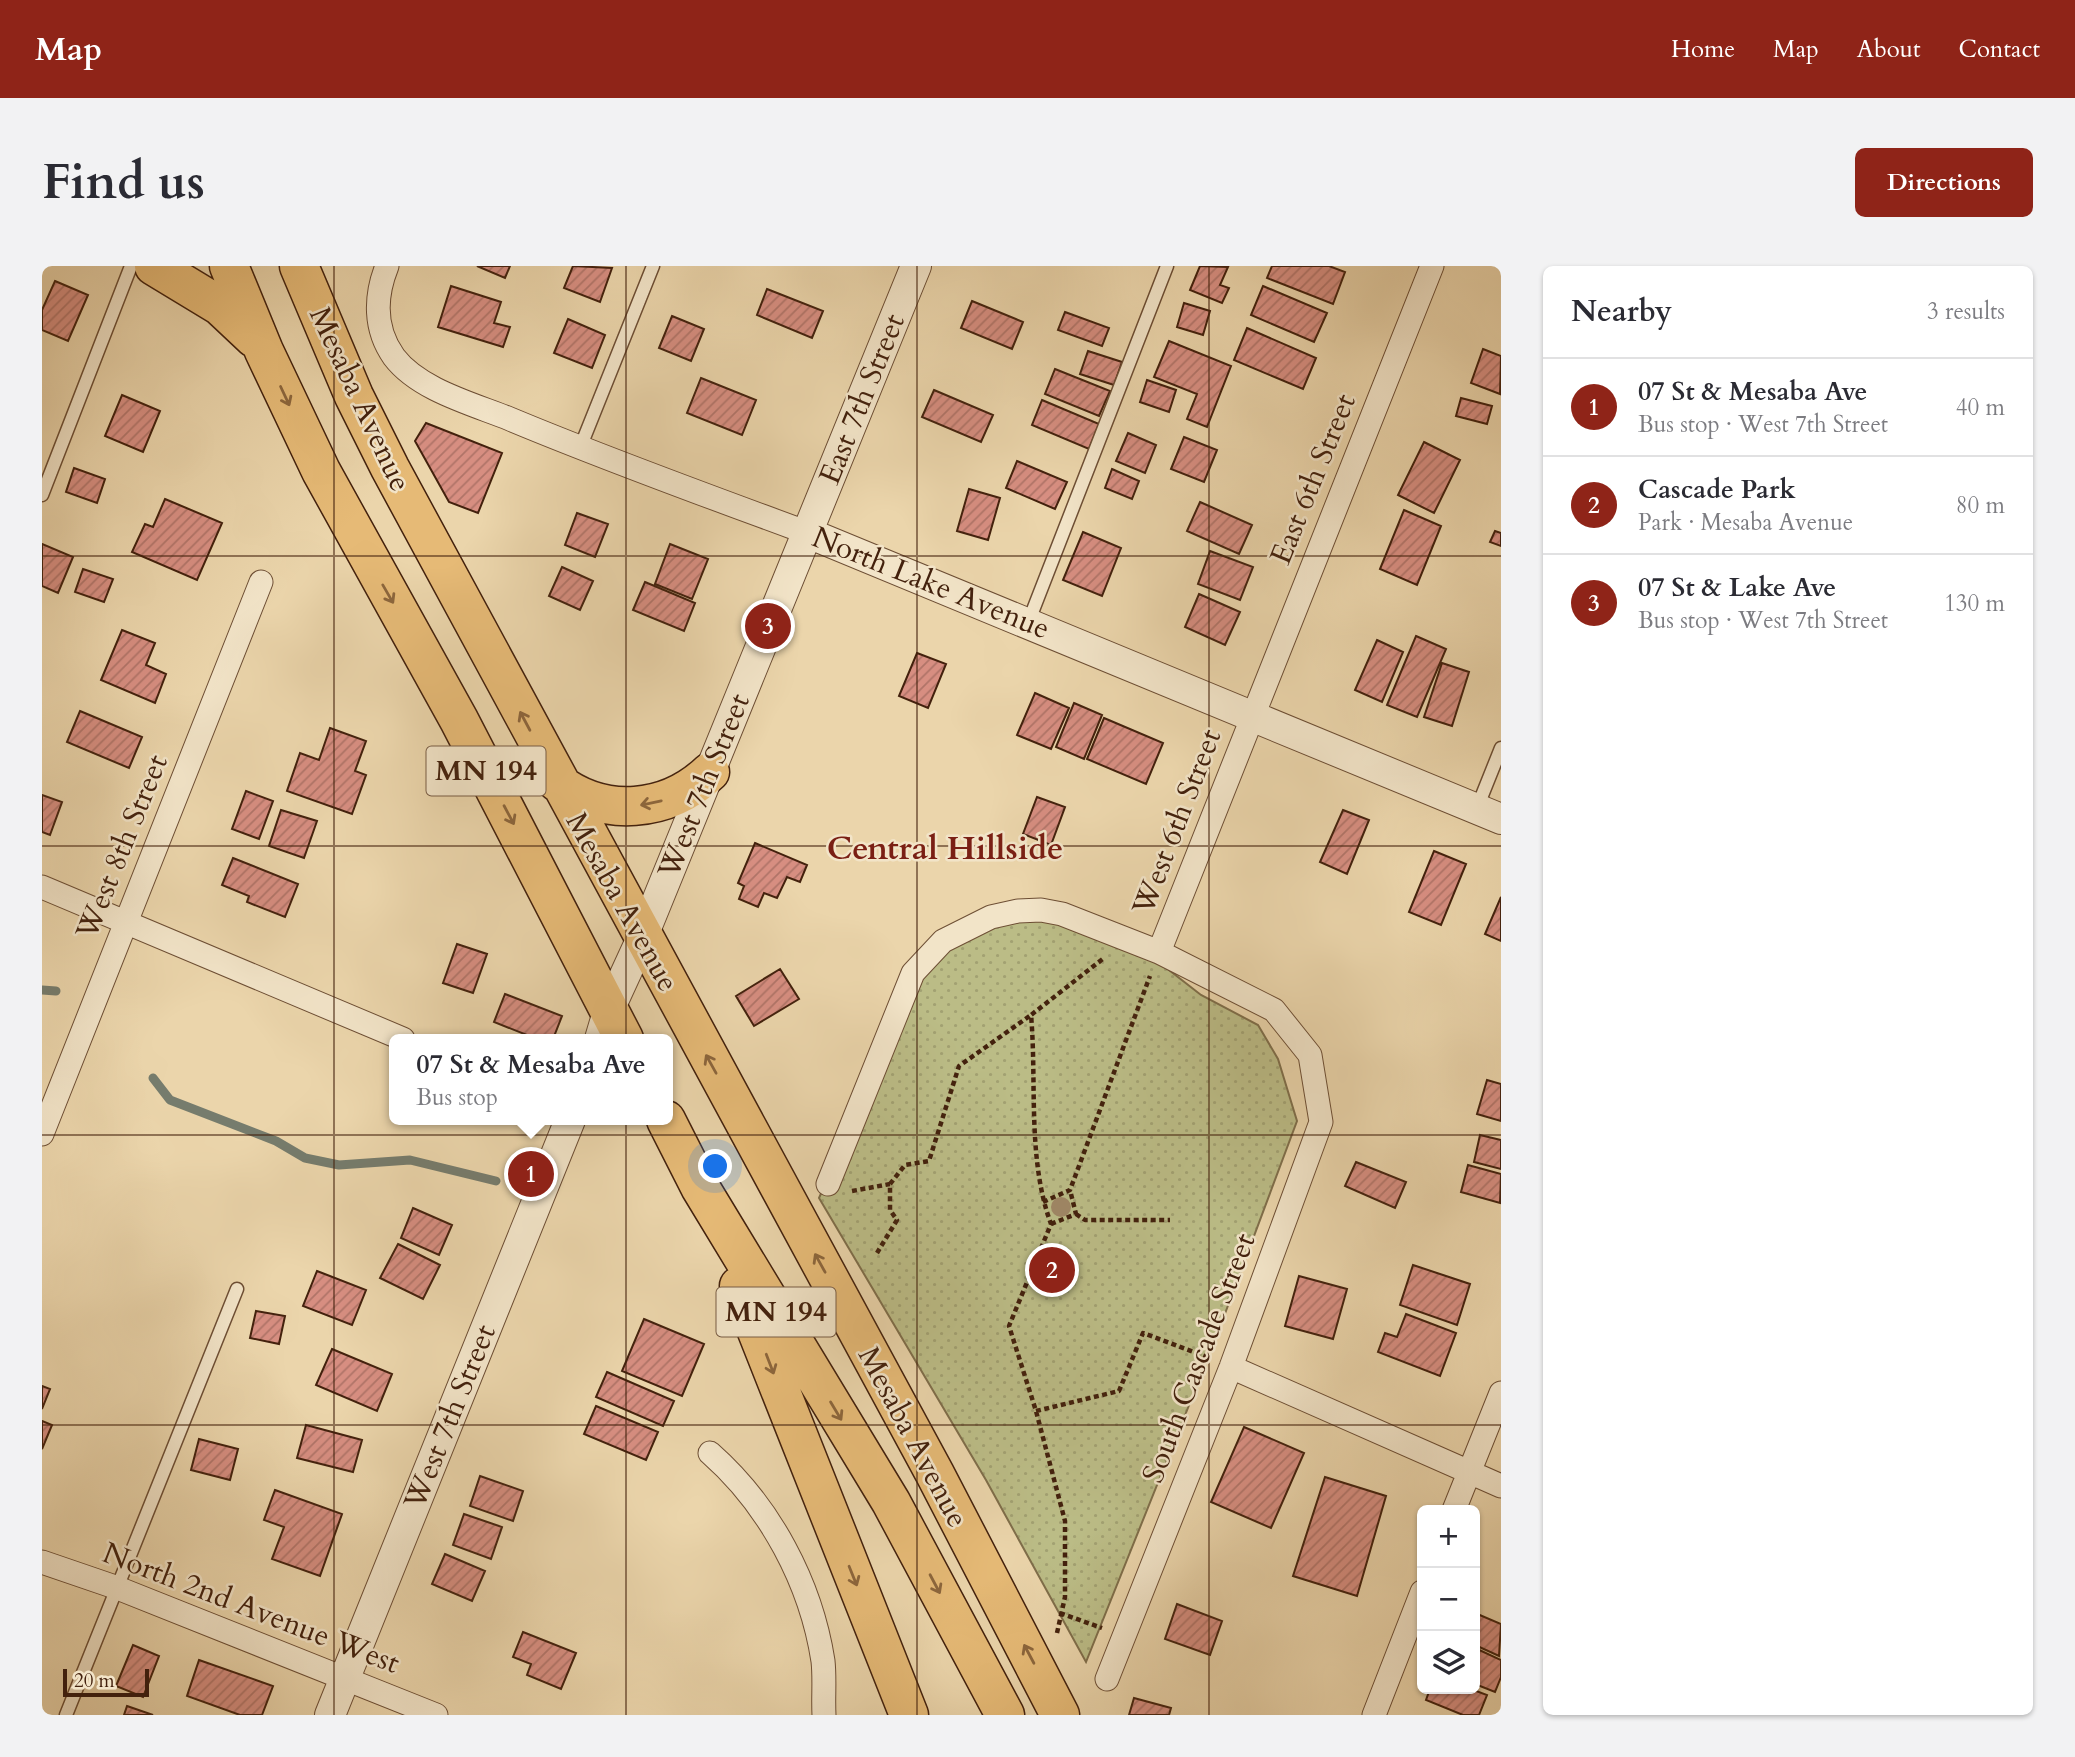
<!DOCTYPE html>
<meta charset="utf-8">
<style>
:root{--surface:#fff;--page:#f2f2f3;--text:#2b2b33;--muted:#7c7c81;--line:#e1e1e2;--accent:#8f2418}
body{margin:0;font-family:Cardo,serif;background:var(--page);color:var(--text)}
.controls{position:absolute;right:21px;bottom:21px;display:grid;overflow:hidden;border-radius:10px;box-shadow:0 2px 5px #0004}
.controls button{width:63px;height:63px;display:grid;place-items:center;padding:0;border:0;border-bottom:2px solid var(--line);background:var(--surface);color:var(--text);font:35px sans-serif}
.scale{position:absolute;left:21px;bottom:18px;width:86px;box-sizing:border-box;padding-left:7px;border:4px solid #43210d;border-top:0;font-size:19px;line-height:24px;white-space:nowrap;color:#43210d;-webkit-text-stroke:5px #f2e4c8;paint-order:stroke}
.you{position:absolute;left:674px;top:901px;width:24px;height:24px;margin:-18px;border:5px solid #fff;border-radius:50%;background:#1a73e8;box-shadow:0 0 0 10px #1a73e833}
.badge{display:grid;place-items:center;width:46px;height:46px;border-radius:50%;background:var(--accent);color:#fff;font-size:23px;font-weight:700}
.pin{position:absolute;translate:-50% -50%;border:4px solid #fff;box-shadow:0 2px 7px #0006}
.popup{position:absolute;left:347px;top:768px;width:284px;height:91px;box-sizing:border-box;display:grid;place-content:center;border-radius:10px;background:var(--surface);filter:drop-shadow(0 2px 5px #0005);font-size:23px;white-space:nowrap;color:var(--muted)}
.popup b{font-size:26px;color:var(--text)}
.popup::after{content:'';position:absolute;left:50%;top:100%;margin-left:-14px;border:14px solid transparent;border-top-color:var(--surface)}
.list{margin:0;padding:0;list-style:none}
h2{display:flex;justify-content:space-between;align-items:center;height:91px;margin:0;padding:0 28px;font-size:30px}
h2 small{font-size:23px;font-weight:400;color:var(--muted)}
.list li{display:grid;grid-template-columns:46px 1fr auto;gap:21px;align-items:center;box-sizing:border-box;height:98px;padding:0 28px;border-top:2px solid var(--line)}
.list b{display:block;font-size:26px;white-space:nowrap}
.list p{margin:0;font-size:23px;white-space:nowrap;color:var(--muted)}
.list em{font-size:23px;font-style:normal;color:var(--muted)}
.icon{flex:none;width:38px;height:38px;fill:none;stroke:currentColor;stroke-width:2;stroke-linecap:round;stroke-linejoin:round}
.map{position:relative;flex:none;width:1459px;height:1449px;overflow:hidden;border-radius:10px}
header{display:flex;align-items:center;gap:42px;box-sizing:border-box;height:98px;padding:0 35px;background:var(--accent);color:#fff}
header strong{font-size:33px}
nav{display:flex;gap:38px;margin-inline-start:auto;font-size:24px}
.intro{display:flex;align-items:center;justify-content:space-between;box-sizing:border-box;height:168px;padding:0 42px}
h1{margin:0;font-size:49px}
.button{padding:18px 32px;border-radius:10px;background:var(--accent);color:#fff;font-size:24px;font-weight:700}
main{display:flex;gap:42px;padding:0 42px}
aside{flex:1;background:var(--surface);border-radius:10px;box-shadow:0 2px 5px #0004}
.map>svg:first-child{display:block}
.green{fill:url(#green-dots);stroke:#7f6e4a;stroke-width:2}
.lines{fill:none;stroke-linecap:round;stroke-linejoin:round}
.stream{stroke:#767c6d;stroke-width:9}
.building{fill:url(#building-hatch);stroke:#43210d;stroke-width:2}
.service-casing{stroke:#6d4e34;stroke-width:15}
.minor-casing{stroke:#6d4e34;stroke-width:25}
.tertiary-casing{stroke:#6d4e34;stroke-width:32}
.trunk-casing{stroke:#43210d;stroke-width:41}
.path{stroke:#43210d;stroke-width:4.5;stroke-dasharray:5 3.5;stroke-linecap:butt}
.service{stroke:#f2e4c8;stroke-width:12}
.minor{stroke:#f2e4c8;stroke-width:23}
.tertiary{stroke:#f2e4c8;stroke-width:30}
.trunk{stroke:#e6ba76;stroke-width:38}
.tree{fill:#9f8765}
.oneway{stroke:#8c663c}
.grid{fill:none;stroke:#43210d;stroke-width:2;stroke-opacity:0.55}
.labels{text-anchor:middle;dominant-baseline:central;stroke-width:5;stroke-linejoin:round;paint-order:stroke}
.shield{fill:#f2e4c8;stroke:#785c45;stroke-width:2}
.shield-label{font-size:28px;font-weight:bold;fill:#43210d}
.street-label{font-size:30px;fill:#43210d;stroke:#f2e4c8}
.quarter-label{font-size:33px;font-weight:bold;fill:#7a1f14;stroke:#f2e4c8}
</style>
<header>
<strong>Map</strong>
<nav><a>Home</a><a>Map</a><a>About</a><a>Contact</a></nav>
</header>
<div class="intro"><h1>Find us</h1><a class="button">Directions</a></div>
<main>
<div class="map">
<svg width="1459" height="1449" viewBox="0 0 1459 1449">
<defs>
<pattern id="green-dots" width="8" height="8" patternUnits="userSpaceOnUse" patternTransform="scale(1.75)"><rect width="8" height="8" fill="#bbbc86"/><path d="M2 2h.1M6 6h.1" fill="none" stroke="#a2a172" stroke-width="1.8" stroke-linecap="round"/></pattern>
<pattern id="building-hatch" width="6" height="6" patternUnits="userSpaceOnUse" patternTransform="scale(1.75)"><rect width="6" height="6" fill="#d78e81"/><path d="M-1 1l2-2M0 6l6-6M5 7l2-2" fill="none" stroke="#b07468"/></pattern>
</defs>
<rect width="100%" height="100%" fill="#ebd5ab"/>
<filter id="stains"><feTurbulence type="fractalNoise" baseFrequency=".00286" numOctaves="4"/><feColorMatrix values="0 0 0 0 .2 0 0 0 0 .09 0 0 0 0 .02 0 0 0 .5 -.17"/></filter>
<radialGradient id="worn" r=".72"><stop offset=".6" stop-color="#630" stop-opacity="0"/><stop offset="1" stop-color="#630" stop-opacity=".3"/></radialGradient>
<path class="green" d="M1002,651L1114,694L1159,729L1216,759L1236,793L1255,855L1172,1077L1044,1396L944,1214L777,932L872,716L926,666Z"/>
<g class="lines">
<path class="stream" d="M0,724L14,725
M111,812L128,834L234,875L263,892L297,899L368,894L454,915"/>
</g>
<path class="building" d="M435,0H468L463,12Z
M531,0L570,2L558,36L522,22Z
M1158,0L1186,1L1178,19L1187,22L1180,37L1148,24Z
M1230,0H1287L1303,6L1291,38L1225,12Z
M13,15L46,29L26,75L0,64V44Z
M409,20L459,36L452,57L468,61L461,81L396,61Z
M1221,20L1285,47L1272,76L1209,49Z
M725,23L781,45L770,72L715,49Z
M930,35L981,56L970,83L919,62Z
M1142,37L1168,45L1161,69L1135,61Z
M1023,46L1067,62L1060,80L1016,64Z
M630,50L662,63L649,95L617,82Z
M526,53L563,69L550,102L512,87Z
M1205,62L1274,92L1261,123L1192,94Z
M1127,75L1189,100L1165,161L1145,153L1155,128L1112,111Z
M1441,83L1459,90L1458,128L1429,117Z
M1046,85L1080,96L1072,119L1038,108Z
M1013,103L1068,125L1057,150L1003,128Z
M659,112L714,134L700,169L645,147Z
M1105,114L1134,124L1127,146L1098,136Z
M892,124L951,149L939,176L880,151Z
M80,129L118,145L101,186L63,170Z
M1419,132L1450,140L1445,158L1414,150Z
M1000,134L1057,158L1047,183L990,159Z
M384,157L460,187L436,247L407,236L373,175Z
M1086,167L1114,179L1103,207L1074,195Z
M1142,171L1175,184L1162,216L1129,203Z
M1382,176L1418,194L1392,247L1356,229Z
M975,195L1025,216L1013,243L964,222Z
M32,202L63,213L55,237L24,226Z
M1070,203L1097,215L1090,233L1063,222Z
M927,223L958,232L946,274L915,265Z
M123,233L180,257L155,314L90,286L103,258L111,261Z
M1158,236L1210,259L1197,288L1145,265Z
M1362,244L1399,260L1375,319L1338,303Z
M535,247L566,258L553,291L523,279Z
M1453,265L1459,267V280L1448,276Z
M1041,266L1079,282L1060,330L1021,314Z
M0,278L31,291L16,327L0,320Z
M628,278L666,293L650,333L613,318Z
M1168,285L1211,301L1198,334L1156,318Z
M520,301L551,315L538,344L507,330Z
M41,303L71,313L62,336L33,326Z
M603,316L653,337L642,365L591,344Z
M1157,328L1198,346L1183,379L1143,361Z
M80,364L113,377L104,399L124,408L113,437L59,414Z
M1374,370L1404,383L1375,451L1345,439Z
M1335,374L1361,386L1340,436L1313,424Z
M875,387L904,398L886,442L857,430Z
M1400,397L1427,406L1410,460L1382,451Z
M993,427L1027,442L1009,483L975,469Z
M1032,437L1060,449L1042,493L1014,481Z
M38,445L100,471L87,502L25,476Z
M1062,452L1121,477L1104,518L1045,493Z
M288,462L324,475L313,505L324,509L310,548L245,525L258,487L277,494Z
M204,525L231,535L217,573L190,563Z
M0,529L20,536L8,569L0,566Z
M995,531L1023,541L1009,579L981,568Z
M239,544L275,555L262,592L227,580Z
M1301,544L1327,554L1305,608L1278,596Z
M713,577L765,599L758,616L745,611L735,632L722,627L716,641L697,633L702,620L696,617Z
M1392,585L1424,598L1399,659L1367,646Z
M191,592L256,618L243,651L205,636L207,630L180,619Z
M1459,631V675L1443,668Z
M415,678L445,688L431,727L401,717Z
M738,703L757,733L712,760L694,730Z
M463,728L520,750L511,773H495L452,756Z
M1445,814L1459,818V855L1435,848Z
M1438,869L1459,874V903L1432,896Z
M1314,896L1364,916L1353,942L1303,920Z
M1426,899L1459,908L1458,937L1419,926Z
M371,942L410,959L397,989L359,972Z
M356,978L398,999L381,1033L338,1012Z
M1371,999L1428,1018L1415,1059L1358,1039Z
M275,1005L324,1024L310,1059L261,1040Z
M1257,1010L1305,1023L1291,1073L1243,1060Z
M214,1045L243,1050L237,1078L208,1072Z
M1364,1048L1414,1067L1398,1110L1336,1086L1343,1067L1355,1071Z
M602,1053L662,1078L640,1130L580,1105Z
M290,1083L350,1108L335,1145L274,1119Z
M565,1106L632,1135L621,1160L554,1131Z
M0,1120L8,1123L0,1143Z
M554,1140L616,1166L604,1194L542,1168Z
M0,1155L10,1159L0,1183Z
M264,1159L320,1174L311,1206L255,1192Z
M1202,1161L1262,1187L1229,1262L1169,1236Z
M157,1173L196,1183L188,1214L149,1204Z
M438,1210L481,1225L471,1255L428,1240Z
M1283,1211L1344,1230L1315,1330L1251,1310Z
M233,1224L300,1248L278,1310L230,1293L242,1261L222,1254Z
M422,1248L460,1261L449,1293L411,1279Z
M403,1288L443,1305L430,1335L390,1318Z
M1135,1338L1180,1355L1168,1389L1123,1373Z
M1433,1347L1459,1358L1457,1390L1433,1379Z
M481,1366L534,1387L519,1423L485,1409L489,1398L471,1391Z
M91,1379L117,1390L101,1431L74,1420Z
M1433,1382L1459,1394V1411L1453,1426L1433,1418Z
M157,1394L231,1420L220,1449H198L145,1430Z
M1388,1423H1429L1445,1429L1437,1449H1421L1384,1434Z
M1092,1432L1129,1442L1127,1449H1087Z
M85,1440L111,1449H82Z"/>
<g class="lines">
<g class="service-casing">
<path id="service" d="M538,182L611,0
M0,229L89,0
M986,357L1125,0
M1435,542L1459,482
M24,1449L195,1023"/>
</g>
<g class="minor-casing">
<path id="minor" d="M345,0C333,30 332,63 352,91C377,124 431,138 468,153C566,194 666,230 766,267
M0,621L361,773
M1117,686L1390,0
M0,868L219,316
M786,918L871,707L901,675L949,651L976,645L999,644L1020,648L1117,686L1232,744L1268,789L1279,856L1189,1101L1065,1413
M1189,1101L1459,1220
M668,1187C728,1240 769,1317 781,1395C783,1413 781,1432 782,1449
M1412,1244L1459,1127
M0,1296L73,1321L394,1449
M1332,1449L1380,1326"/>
</g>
<g class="tertiary-casing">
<path id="tertiary" d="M766,267L1459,553
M558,773L566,746L600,672L874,0
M288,1449L528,854"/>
</g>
<g class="trunk-casing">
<path id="trunk" d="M112,0L178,40L212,72
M187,0L222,85L279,205L417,454L582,773
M257,0L312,130L348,202L893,1208L1018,1449
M515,516C562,552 625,547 668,506
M624,854L658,921L849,1236L963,1449
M697,1020L867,1449"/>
</g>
<path class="path" d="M848,918L863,899L887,895L917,800L989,749
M810,925L848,918V944L855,954L835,987
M1001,936L1028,924L1108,710
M1034,948L1043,954H1128
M1009,958L1034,948L1028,924
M994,1145L1077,1125L1101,1067L1168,1092
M1018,1347L1060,1362
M1015,1367L1023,1331V1255L994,1145L967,1060L1009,958C985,893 995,817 989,749L1062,692"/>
<use href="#service" class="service"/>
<use href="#minor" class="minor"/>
<use href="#tertiary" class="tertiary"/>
<use href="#trunk" class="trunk"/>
</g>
<circle class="tree" cx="1019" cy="941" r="10"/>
<defs><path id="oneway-shaft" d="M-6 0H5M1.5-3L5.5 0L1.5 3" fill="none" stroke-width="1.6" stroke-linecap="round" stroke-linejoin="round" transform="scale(1.75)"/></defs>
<g class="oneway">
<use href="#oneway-shaft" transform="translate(243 130) rotate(65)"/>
<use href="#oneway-shaft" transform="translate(346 328) rotate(60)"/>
<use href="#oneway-shaft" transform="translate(483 455) rotate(-118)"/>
<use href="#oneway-shaft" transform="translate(609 537) rotate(168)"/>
<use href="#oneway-shaft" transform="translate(467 549) rotate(62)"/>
<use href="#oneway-shaft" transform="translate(669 798) rotate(-119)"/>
<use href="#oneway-shaft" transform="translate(778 997) rotate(-119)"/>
<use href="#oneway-shaft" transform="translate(728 1098) rotate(69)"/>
<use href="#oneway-shaft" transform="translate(794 1145) rotate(59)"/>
<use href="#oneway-shaft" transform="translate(811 1310) rotate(68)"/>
<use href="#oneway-shaft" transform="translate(893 1318) rotate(62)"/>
<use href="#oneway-shaft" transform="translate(987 1388) rotate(-118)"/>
</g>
<path class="grid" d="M292,0V1449M584,0V1449M875,0V1449M1167,0V1449M0,290H1459M0,580H1459M0,869H1459M0,1159H1459"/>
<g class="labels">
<g class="shield">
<rect x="384.5" y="480.5" width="119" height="49" rx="5"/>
<rect x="674.5" y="1021.5" width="119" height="49" rx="5"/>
</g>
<g class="shield-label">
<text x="444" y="505">MN 194</text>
<text x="734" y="1046">MN 194</text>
</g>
<g class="street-label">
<text transform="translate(318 133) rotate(65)">Mesaba Avenue</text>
<text transform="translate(820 133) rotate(-68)">East 7th Street</text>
<text transform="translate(1271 213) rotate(-68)">East 6th Street</text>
<text transform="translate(889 317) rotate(22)">North Lake Avenue</text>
<text transform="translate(662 520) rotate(-68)">West 7th Street</text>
<text transform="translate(1135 556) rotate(-69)">West 6th Street</text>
<text transform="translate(80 581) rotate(-68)">West 8th Street</text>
<text transform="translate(580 636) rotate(61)">Mesaba Avenue</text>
<text transform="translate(1157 1092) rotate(-69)">South Cascade Street</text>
<text transform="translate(408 1151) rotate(-68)">West 7th Street</text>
<text transform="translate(871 1171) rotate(62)">Mesaba Avenue</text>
<text transform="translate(209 1342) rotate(21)">North 2nd Avenue West</text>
</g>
<g class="quarter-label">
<text x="903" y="582">Central Hillside</text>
</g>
</g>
<rect width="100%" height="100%" filter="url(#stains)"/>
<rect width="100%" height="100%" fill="url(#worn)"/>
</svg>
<div class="controls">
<button>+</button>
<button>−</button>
<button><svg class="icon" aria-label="layers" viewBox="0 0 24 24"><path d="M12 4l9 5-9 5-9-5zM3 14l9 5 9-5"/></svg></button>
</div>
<div class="scale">20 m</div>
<div class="you"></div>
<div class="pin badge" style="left:489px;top:908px">1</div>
<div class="popup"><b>07 St &amp; Mesaba Ave</b>Bus stop</div>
<div class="pin badge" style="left:1010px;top:1004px">2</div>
<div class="pin badge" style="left:726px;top:360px">3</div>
</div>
<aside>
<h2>Nearby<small>3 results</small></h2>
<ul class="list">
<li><span class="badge">1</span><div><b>07 St &amp; Mesaba Ave</b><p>Bus stop · West 7th Street</p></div><em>40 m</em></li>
<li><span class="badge">2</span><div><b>Cascade Park</b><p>Park · Mesaba Avenue</p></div><em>80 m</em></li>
<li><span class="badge">3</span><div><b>07 St &amp; Lake Ave</b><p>Bus stop · West 7th Street</p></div><em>130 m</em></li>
</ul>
</aside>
</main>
